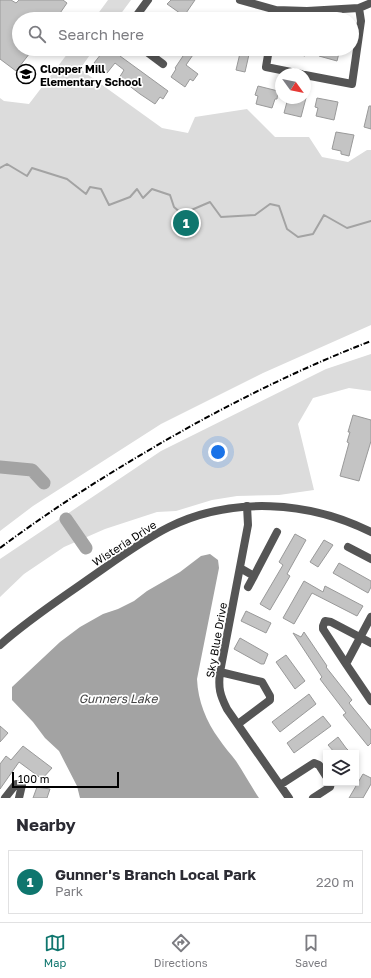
<!DOCTYPE html>
<style>
:root{--surface:#fff;--page:#f7f7f7;--text:#2b2b33;--muted:#7c7c81;--line:#e1e1e2;--accent:#0f766e}
body{margin:0;font-family:"Golos Text",sans-serif;background:var(--page);color:var(--text)}
.controls{position:absolute;right:12px;bottom:12px;display:grid;overflow:hidden;border-radius:0px;box-shadow:0 2px 6px #0003}
.controls button{width:36px;height:36px;display:grid;place-items:center;padding:0;border:0;border-bottom:1px solid var(--line);background:var(--surface);color:var(--text);font:20px sans-serif}
.compass{position:absolute;left:275px;top:68px;width:36px;height:36px;border-radius:50%;background:var(--surface);box-shadow:0 2px 6px #0003;rotate:123deg}
.scale{position:absolute;left:12px;bottom:10px;width:107px;box-sizing:border-box;padding-left:4px;border:2px solid #000;border-top:0;font-size:11px;line-height:14px;white-space:nowrap;color:#000;-webkit-text-stroke:3px #fff;paint-order:stroke}
.you{position:absolute;left:218px;top:452px;width:14px;height:14px;margin:-10px;border:3px solid #fff;border-radius:50%;background:#1a73e8;box-shadow:0 0 0 6px #1a73e833}
.badge{display:grid;place-items:center;width:26px;height:26px;border-radius:50%;background:var(--accent);color:#fff;font-size:13px;font-weight:700}
.pin{position:absolute;translate:-50% -50%;border:2px solid #fff;box-shadow:0 1px 4px #0006}
.list{margin:0;padding:0;list-style:none}
h2{display:flex;justify-content:space-between;align-items:center;height:52px;margin:0;padding:0 16px;font-size:17px}
h2 small{font-size:13px;font-weight:400;color:var(--muted)}
.list li{display:grid;grid-template-columns:26px 1fr auto;gap:12px;align-items:center;box-sizing:border-box;height:64px;margin:0 8px 8px;padding:0 8px;border:1px solid var(--line);border-radius:0px}
.list b{display:block;font-size:15px;white-space:nowrap}
.list p{margin:0;font-size:13px;white-space:nowrap;color:var(--muted)}
.list em{font-size:13px;font-style:normal;color:var(--muted)}
.icon{flex:none;width:22px;height:22px;fill:none;stroke:currentColor;stroke-width:2;stroke-linecap:round;stroke-linejoin:round}
.map{position:relative;flex:none;width:371px;height:798px;overflow:hidden}
.search{position:absolute;background:var(--surface);box-shadow:0 2px 6px #0003;left:12px;right:12px;top:12px;height:44px;display:flex;align-items:center;gap:10px;box-sizing:border-box;padding:0 14px;border-radius:22px;color:var(--muted);font-size:15px}
.sheet{height:124px;background:var(--surface)}
nav{display:flex;justify-content:space-around;align-items:center;box-sizing:border-box;height:56px;border-top:1px solid var(--line);background:var(--surface);font-size:11px;color:var(--muted)}
nav a{display:grid;justify-items:center;gap:2px}
nav .on{color:var(--accent)}
.map>svg:first-child{display:block}
.green{fill:#dcdcdc}
.water{fill:#a3a3a3}
.lines{fill:none;stroke-linecap:round;stroke-linejoin:round}
.stream{stroke:#a3a3a3;stroke-width:2}
.river{stroke:#a3a3a3;stroke-width:13}
.building{fill:#c4c4c4;stroke:#999}
.minor{stroke:#555;stroke-width:8}
.tertiary{stroke:#555;stroke-width:8}
.rail{stroke:#000;stroke-width:2;stroke-dasharray:6 2 1 2;stroke-linecap:butt}
.labels{text-anchor:middle;dominant-baseline:central;stroke-width:3.5;stroke-linejoin:round;paint-order:stroke}
.poi-label{font-size:11px;font-weight:bold;fill:#000;stroke:#fff;text-anchor:start}
.street-label{font-size:11px;fill:#000;stroke:#fff}
.water-label{font-size:12px;font-style:italic;fill:#444;stroke:#fff}
</style>
<div class="map">
<svg width="371" height="798" viewBox="0 0 371 798">
<rect width="100%" height="100%" fill="#fff"/>
<path class="green" d="M108,0H131L117,19H94Z
M71,49H94L80,69L162,128L188,133L195,117L247,109L275,137H309L322,157L348,162L367,150H371V325L263,373L161,424L33,506L0,531V98L4,101L29,104Z
M371,354V391L349,388L313,398L298,424L314,490L279,495L237,496L212,500L176,511L157,512L105,529L64,547L24,574L0,597V559L161,451L326,369Z"/>
<path class="water" d="M210,554L218,560L219,568L197,679C198,701 206,721 219,739C224,747 231,754 236,761C244,773 251,786 259,798H80L77,786L59,751L45,738L33,722L12,700V687L60,642L80,627L103,614L118,609L134,601L147,591L180,572L201,556Z"/>
<g class="lines">
<path class="stream" d="M0,168L7,164L27,176L32,168L67,179L86,194L90,187L101,189L109,205L130,197L137,189L143,198L152,189L170,195L174,207L182,214L210,202L221,217L255,215L270,204L279,206L287,229L298,237L313,234L324,215L347,228L371,221"/>
<path class="river" d="M0,467L32,470L44,483
M66,519L86,548"/>
</g>
<path class="building" d="M0,0H11L16,3L19,0H63L67,3L56,19H19V49H33L16,71L0,59Z
M171,0H195L184,16L167,4Z
M105,49H114L121,54L120,56L168,91L163,99L160,97L155,104L140,94L119,78L124,70L115,63L107,73L94,63Z
M180,49H197L186,65L198,74L193,81L190,79L185,87L171,77L176,69L175,68L185,53Z
M241,49L250,50L245,72L236,70Z
M288,49H307L305,56L287,51Z
M320,49H340L337,61L319,56Z
M258,86L278,91L277,99H275L272,108L256,104L258,96L255,95Z
M288,98H306L301,117L284,113Z
M317,98L338,102L334,120L316,116L318,108L315,107Z
M369,106H371V129L364,127Z
M336,132L354,135L349,156L341,154V151L332,149Z
M353,415L371,420V441L359,481L340,476L349,443L347,442L350,432H348Z
M295,534L306,540L287,574L290,576L270,610L260,604L283,565L279,562Z
M324,540L333,545L318,567L310,562Z
M339,563L371,581V587L368,593L333,573Z
M304,581L323,592L325,586L363,606L357,616L312,593L294,624L283,618Z
M246,611L271,623L266,633L241,621Z
M304,632L327,666L326,667L352,700L349,703L371,730V743L368,746L343,715L346,713L320,679L322,677L293,633L301,637Z
M240,638L268,654L264,664H261L234,649Z
M286,655L305,681L295,689L276,662Z
M309,694L316,704L280,732L272,722Z
M323,716L331,726L294,753L287,743Z
M0,726L8,733L0,742Z
M338,737L346,748L351,753H335L328,745Z
M23,746L52,768L42,779L19,762L0,789V764L6,756L11,760Z
M363,774L371,778V784L363,798H349Z
M37,787L50,789L47,798H33Z"/>
<g class="lines">
<path class="minor" d="M240,0L276,10L307,11L359,8L371,3
M134,19L148,0
M143,49L163,64
M269,49L266,67L301,74
M305,75L352,84L361,21L359,8
M247,506L248,525L220,672C218,688 220,695 227,709L289,798
M348,547L371,559
M240,568L254,576L277,532
M248,587L254,576
M371,617L346,664L371,701
M346,664L323,629V626L325,621L331,622L371,643
M220,672L262,682L270,696V700L238,724
M280,785L314,763L319,765L326,776
M5,798L16,784L22,785L19,798
M313,798L330,787L331,783"/>
<path class="tertiary" d="M0,645C28,620 59,600 90,578C116,560 141,541 169,527C232,496 309,501 371,532"/>
<path class="rail" d="M0,548C60,503 125,463 191,426C249,394 309,365 371,341"/>
</g>
<defs>
<g id="school-ring" transform="scale(1)"><circle r="9.5" fill="#fff" stroke="#000" stroke-width="1.5"/><path d="M0-5L7-2L0 1L-7-2ZM-4 1L0 2.5L4 1V4Q0 6-4 4Z" fill="#000"/></g>
</defs>
<g fill-rule="evenodd">
<use href="#school-ring" x="26" y="74"/>
</g>
<g class="labels">
<g class="poi-label">
<text x="40" y="68">Clopper Mill<tspan x="40" dy="13">Elementary School</tspan></text>
</g>
<g class="street-label">
<text transform="translate(124 543) rotate(-33)">Wisteria Drive</text>
<text transform="translate(216 640) rotate(-80)">Sky Blue Drive</text>
</g>
<g class="water-label">
<text x="118" y="698">Gunners Lake</text>
</g>
</g>
</svg>
<div class="controls">
<button><svg class="icon" aria-label="layers" viewBox="0 0 24 24"><path d="M12 4l9 5-9 5-9-5zM3 14l9 5 9-5"/></svg></button>
</div>
<svg class="compass" viewBox="-18 -18 36 36"><path d="M0-13l5 13h-10z" fill="#e53935"/><path d="M0 13l5-13h-10z" fill="#7c7c81"/></svg>
<div class="scale">100 m</div>
<div class="you"></div>
<div class="pin badge" style="left:186px;top:223px">1</div>
<div class="search"><svg class="icon" aria-label="search" viewBox="0 0 24 24"><circle cx="10" cy="10" r="6"/><path d="M15 15l6 6"/></svg>Search here</div>
</div>
<section class="sheet">
<h2>Nearby<small></small></h2>
<ul class="list">
<li><span class="badge">1</span><div><b>Gunner's Branch Local Park</b><p>Park</p></div><em>220 m</em></li>
</ul>
</section>
<nav>
<a class="on"><svg class="icon" aria-label="map" viewBox="0 0 24 24"><path d="M3 6l6-2 6 2 6-2v14l-6 2-6-2-6 2zM9 4v14M15 6v14"/></svg>Map</a>
<a><svg class="icon" aria-label="directions" viewBox="0 0 24 24"><path d="M12 3l9 9-9 9-9-9zM9 14v-3h6M13 9l2 2-2 2"/></svg>Directions</a>
<a><svg class="icon" aria-label="saved" viewBox="0 0 24 24"><path d="M7 4h10v16l-5-4-5 4z"/></svg>Saved</a>
</nav>
